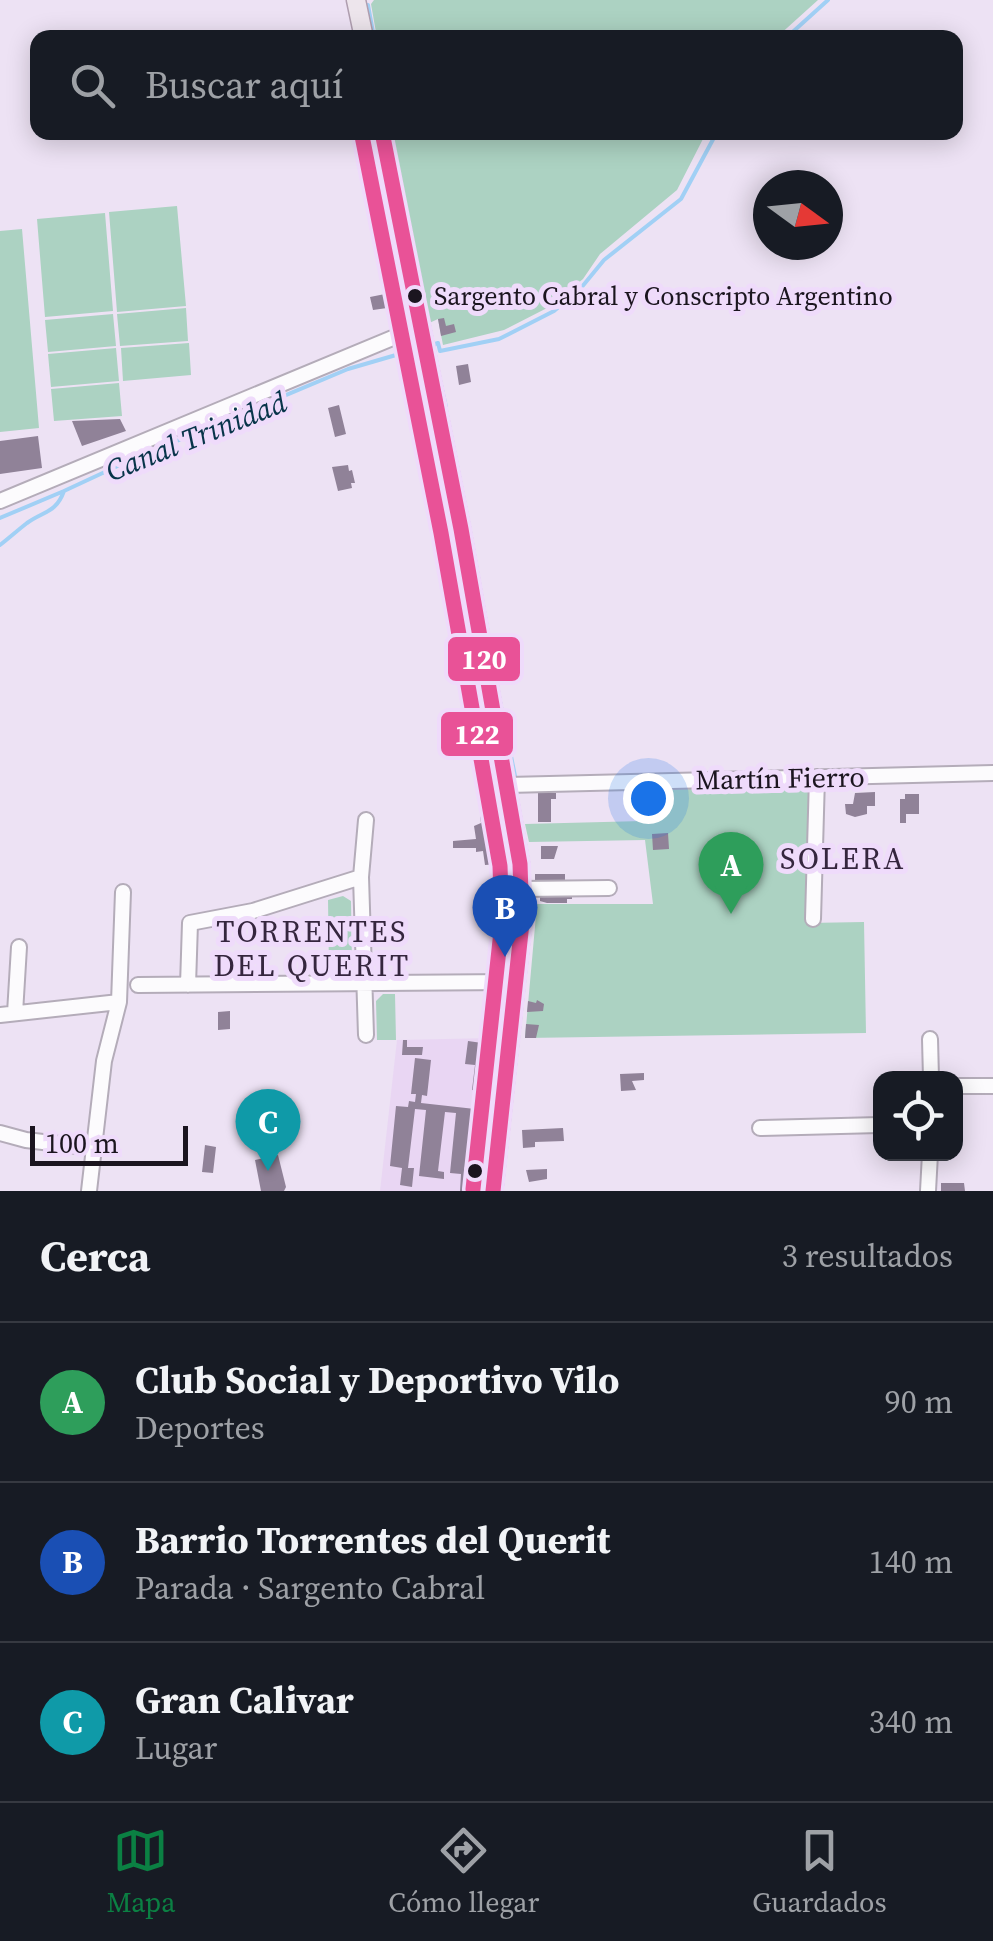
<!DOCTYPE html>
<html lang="es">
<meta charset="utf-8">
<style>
:root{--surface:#171b24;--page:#242831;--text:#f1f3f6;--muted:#9ea1a6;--line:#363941;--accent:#0b8043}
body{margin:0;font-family:"Source Serif 4",serif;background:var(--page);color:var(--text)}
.controls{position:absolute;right:30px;bottom:30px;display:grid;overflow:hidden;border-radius:20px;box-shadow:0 5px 25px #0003}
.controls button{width:90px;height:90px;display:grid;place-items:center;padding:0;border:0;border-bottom:2px solid var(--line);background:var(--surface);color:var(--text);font:50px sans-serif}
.compass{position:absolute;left:753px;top:170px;width:90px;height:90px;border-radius:50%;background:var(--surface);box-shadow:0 5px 25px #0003;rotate:105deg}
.scale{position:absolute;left:30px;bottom:25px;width:158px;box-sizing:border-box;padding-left:10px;border:5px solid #1b151f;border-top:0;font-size:28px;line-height:35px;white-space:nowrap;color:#1b151f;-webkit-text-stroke:8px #efdbfb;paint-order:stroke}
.you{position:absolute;left:648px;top:798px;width:35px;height:35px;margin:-25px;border:8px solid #fff;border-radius:50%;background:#1a73e8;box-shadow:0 0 0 15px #1a73e833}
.badge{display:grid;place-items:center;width:65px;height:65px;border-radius:50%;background:var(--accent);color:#fff;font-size:32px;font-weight:700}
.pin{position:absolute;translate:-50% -82px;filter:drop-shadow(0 2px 5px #0008)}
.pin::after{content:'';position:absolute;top:52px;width:35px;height:30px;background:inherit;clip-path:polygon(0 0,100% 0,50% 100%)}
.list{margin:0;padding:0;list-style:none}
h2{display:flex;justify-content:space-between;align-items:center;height:130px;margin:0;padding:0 40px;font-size:42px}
h2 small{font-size:32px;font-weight:400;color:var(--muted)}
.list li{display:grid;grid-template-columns:65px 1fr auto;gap:30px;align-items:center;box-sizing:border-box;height:160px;padding:0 40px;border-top:2px solid var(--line)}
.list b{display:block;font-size:38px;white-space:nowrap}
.list p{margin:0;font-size:32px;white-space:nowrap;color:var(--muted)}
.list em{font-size:32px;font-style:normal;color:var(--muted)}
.icon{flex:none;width:55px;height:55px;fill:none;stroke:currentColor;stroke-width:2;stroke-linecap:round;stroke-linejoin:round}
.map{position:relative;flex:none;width:993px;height:1191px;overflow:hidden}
.search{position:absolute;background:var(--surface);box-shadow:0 5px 25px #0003;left:30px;right:30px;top:30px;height:110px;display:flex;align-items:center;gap:25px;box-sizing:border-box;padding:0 35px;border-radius:20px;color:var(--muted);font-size:38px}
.sheet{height:610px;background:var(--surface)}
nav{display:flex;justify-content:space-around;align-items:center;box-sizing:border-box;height:140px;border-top:2px solid var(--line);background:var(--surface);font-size:28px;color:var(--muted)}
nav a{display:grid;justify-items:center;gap:5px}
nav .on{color:var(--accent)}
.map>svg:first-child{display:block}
.built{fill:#e9d6f3}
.green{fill:#acd2c2}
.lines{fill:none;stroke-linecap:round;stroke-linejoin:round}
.stream{stroke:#a1d0f5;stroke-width:4}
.building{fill:#908298}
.minor-casing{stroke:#b4acb9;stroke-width:18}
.major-casing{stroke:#b09fb0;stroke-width:21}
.minor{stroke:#fcfbfd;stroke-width:14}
.major{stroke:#ede5ec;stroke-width:18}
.bus-1-casing{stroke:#efdbfb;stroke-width:22}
.bus-2-casing{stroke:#efdbfb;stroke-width:22}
.bus-1{stroke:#e95297;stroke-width:15}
.bus-2{stroke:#e95297;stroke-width:15}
.bus-dot{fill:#1b151f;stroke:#efdbfb;stroke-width:4}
.labels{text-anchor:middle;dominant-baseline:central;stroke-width:10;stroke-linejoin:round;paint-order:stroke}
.bus-label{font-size:26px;fill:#1b151f;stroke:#efdbfb;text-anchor:start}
.street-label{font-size:28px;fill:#1b151f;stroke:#efdbfb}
.water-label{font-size:30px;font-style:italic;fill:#08344a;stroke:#efdbfb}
.neighbourhood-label{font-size:30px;letter-spacing:2.5px;fill:#35263e;stroke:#efdbfb}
.line-badge{stroke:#efdbfb;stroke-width:4}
.badge-label{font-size:28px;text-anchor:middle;font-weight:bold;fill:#fff}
</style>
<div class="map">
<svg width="993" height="1191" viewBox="0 0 993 1191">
<rect width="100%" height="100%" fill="#ede2f4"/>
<path class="built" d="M493,1038L475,1191H380L397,1040Z"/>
<path class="green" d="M374,0H818L777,37L377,38L371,4Z
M393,133H706L677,190L600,254L583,279L549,307L504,330L443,345L438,319L427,324Z
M177,206L186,306L117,312L109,212Z
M105,213L113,311L45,317L37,219Z
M22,229L39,428L0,432V231Z
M186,308L188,341L120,346L117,314Z
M113,314L116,346L48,352L45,320Z
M189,343L191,375L123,381L121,348Z
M116,348L119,381L51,387L48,354Z
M119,383L122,416L54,421L51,389Z
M811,787L808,923L864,922L866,1033L525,1038L537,904H653L645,840L529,842L525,824L643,821L640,790Z
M343,896L351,901L352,964L346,971H329L328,900Z
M383,994H395L396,1040H377L376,1001Z"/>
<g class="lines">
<path class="stream" d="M368,5L374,38
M786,38L828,0
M391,132L394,148
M429,346L438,343L440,351L499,339L554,311L581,288L604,260L681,199L717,132
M436,363L446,407
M0,518L64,491
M0,545C9,538 18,530 27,523C44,511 56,513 64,491L122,464L348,369L420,348
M495,677L515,776"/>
</g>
<path class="building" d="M385,294L387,308L373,310L370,297Z
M444,318L446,326L454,324L456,332L441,336L438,319Z
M468,364L471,382L459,385L456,366Z
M339,405L346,434L335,437L328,408Z
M120,419L126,431L82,446L72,421Z
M38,436L42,468L0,474V441Z
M348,465L349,471L352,470L355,483H351L352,488L338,491L332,467Z
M875,792V806H867V814L855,817L846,814L845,804H853L855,793Z
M538,793H556V799H551V822H538Z
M905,794H919V814H906V823H900V799H905Z
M491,812L499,864L485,865L483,851L476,852V848H453V841L476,839L474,826L481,823L480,815Z
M668,833L669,849L653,850L652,834Z
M541,846H558L554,859H541Z
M535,874H565V881H535Z
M540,892H572V899H567V903H547L540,901Z
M481,907H494L495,927H482Z
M537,1000L544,1004L543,1011L527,1012L528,1001L536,1003Z
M230,1011V1029L218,1030V1012Z
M526,1024L539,1025L536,1038H525Z
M403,1040H407V1047H423L422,1055H402Z
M468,1041L482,1043L479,1066L489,1067L486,1092L472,1090L475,1065L465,1064Z
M415,1058L431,1060L427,1096L422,1095L421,1103L475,1109L468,1174L477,1175L475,1191H460L461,1174L450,1173L456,1113L445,1112L438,1171L444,1172V1179L419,1176L426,1110L415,1109L408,1168H414L412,1187L400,1185L402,1168L390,1166L396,1106L408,1107L409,1101L415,1102L416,1094H411Z
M644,1073V1080L632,1081L636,1090L621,1091L620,1074Z
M563,1128L564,1141L535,1142V1147L523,1148L522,1130Z
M205,1145L216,1147L213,1173L202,1172Z
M278,1155L286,1187L284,1191H261L255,1160Z
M547,1169V1179L529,1182L526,1170Z
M941,1183H964L965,1191H941Z"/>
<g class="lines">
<g class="minor-casing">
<path id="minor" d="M0,501L419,327
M508,785L993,773
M522,889L609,888
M813,919L817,777
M138,985L516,982
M188,985L190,923L253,911L361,877
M15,1013L19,947
M0,1015L119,1002
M366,1035L361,877L366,820
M930,1039L931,1078
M956,1086H993
M760,1128L880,1125
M0,1133L26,1140L94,1148
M89,1191L104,1061L119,1002L123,892
M928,1191L930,1154"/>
</g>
<g class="major-casing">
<path id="major" d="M356,0L364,38
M382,132L461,529L520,864L522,923L493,1191"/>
</g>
<use href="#minor" class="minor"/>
<use href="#major" class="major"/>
<g class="bus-1-casing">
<path id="bus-1" d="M382,132L461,529L520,864L522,923L493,1191"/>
</g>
<g class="bus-2-casing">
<path id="bus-2" d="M362,136L441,533L500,866L502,922L473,1189"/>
</g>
<use href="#bus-1" class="bus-1"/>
<use href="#bus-2" class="bus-2"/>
</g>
<g class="bus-dot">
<circle cx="415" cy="296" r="9"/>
<circle cx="475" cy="1171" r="9"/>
</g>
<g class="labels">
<g class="bus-label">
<text x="434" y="296">Sargento Cabral y Conscripto Argentino</text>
</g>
<g class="street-label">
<text transform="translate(780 778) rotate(-1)">Martín Fierro</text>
</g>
<g class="water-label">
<text transform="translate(196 436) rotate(-22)">Canal Trinidad</text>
</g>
<g class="neighbourhood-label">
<text x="843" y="858">SOLERA</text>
<text x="312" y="931">TORRENTES<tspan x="312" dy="34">DEL QUERIT</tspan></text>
</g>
</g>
<g class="line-badge">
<rect x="446" y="635" width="76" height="48" rx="10" fill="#e95297"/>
<rect x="439" y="710" width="76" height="48" rx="10" fill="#e95297"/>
</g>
<g class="badge-label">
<text x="484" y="669">120</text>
<text x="477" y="744">122</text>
</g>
</svg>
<div class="controls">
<button><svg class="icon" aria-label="locate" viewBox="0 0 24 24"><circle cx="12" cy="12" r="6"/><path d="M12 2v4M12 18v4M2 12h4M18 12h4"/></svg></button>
</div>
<svg class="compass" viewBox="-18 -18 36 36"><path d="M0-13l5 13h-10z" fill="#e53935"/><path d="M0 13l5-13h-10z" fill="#9ea1a6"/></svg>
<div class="scale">100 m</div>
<div class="you"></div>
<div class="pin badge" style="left:731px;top:914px;background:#2e9e5b">A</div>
<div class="pin badge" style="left:505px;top:957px;background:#1a4fb4">B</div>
<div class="pin badge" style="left:268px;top:1171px;background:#0f9aa8">C</div>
<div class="search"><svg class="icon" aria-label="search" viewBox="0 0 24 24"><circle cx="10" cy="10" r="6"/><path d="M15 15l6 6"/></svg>Buscar aquí</div>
</div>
<section class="sheet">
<h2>Cerca<small>3 resultados</small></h2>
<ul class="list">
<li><span class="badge" style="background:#2e9e5b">A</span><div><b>Club Social y Deportivo Vilo</b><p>Deportes</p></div><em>90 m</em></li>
<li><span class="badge" style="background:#1a4fb4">B</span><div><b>Barrio Torrentes del Querit</b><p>Parada · Sargento Cabral</p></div><em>140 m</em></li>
<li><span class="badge" style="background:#0f9aa8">C</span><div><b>Gran Calivar</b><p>Lugar</p></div><em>340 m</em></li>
</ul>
</section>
<nav>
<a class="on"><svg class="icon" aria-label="map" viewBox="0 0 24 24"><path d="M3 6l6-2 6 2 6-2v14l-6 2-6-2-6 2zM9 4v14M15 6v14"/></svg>Mapa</a>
<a><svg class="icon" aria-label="directions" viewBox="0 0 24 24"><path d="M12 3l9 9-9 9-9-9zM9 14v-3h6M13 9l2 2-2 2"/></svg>Cómo llegar</a>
<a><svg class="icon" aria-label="saved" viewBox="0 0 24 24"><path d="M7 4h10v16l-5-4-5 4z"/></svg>Guardados</a>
</nav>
